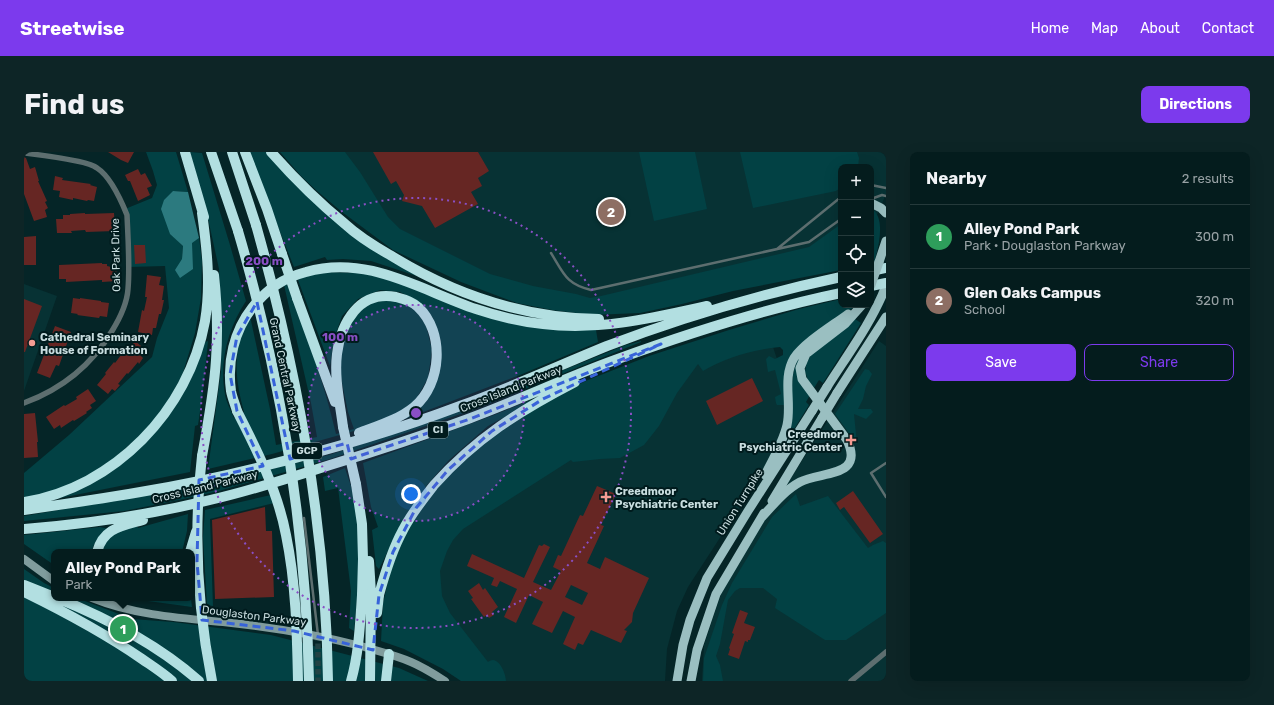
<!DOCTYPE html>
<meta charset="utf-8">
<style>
:root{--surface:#041c1d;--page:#0d2526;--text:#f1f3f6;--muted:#97a1a4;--line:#253a3b;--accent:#7c3aed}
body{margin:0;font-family:Rubik,sans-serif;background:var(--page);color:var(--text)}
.controls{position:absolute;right:12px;top:12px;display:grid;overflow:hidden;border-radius:8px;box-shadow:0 4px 16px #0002}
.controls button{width:36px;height:36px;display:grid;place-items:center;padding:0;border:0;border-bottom:1px solid var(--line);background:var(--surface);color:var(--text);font:20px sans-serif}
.you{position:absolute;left:387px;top:342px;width:14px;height:14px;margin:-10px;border:3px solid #fff;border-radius:50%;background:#1a73e8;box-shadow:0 0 0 6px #1a73e833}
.badge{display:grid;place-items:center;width:26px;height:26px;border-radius:50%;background:var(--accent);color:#fff;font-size:13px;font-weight:700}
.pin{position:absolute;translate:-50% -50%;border:2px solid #fff;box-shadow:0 1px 4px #0006}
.popup{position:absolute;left:27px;top:397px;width:144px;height:52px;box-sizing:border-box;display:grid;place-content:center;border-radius:8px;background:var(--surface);filter:drop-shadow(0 1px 3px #0005);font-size:13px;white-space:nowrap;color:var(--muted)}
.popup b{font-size:15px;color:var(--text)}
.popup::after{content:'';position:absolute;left:50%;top:100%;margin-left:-8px;border:8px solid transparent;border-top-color:var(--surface)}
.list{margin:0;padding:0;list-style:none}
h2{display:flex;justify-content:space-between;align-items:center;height:52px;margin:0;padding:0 16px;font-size:17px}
h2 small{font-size:13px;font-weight:400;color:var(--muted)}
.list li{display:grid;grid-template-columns:26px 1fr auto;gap:12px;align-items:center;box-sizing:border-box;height:64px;padding:0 16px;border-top:1px solid var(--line)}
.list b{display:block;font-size:15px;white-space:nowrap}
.list p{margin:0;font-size:13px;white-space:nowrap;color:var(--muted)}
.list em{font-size:13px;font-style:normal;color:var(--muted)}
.actions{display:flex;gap:8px;padding:12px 16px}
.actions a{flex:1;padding:9px 0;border:1px solid var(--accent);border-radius:8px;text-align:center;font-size:14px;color:var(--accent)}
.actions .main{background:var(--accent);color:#fff}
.icon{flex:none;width:22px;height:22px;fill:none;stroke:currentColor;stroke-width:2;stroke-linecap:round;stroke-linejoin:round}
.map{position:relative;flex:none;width:862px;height:529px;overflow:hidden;border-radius:8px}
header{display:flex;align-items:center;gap:24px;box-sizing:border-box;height:56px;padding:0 20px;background:var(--accent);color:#fff}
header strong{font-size:19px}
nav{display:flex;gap:22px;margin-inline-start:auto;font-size:14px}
.intro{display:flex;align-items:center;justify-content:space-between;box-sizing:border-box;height:96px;padding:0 24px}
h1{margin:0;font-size:28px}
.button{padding:10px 18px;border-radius:8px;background:var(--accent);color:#fff;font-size:14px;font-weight:700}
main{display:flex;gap:24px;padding:0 24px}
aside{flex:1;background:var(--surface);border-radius:8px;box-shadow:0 4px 16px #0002}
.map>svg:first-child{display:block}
.built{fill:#073234}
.green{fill:#024144}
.water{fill:#2c7a7f}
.building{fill:#662623;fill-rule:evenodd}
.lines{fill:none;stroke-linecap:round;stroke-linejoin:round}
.minor-tunnel{stroke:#224143;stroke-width:5.5;stroke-dasharray:5.5 3;stroke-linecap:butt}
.service{stroke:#5d6e6f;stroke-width:2.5}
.minor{stroke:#5d6e6f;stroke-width:5.5}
.secondary{stroke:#809c9d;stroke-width:8}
.primary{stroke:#9abfc1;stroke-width:9}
.motorway{stroke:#b2dfe1;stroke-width:10}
.primary-bridge{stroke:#9abfc1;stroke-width:9}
.motorway-bridge{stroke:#b2dfe1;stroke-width:10}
.marked{fill:none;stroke:#3763d9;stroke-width:3;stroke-dasharray:8 5;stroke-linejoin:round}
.ring{fill:none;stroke:#8a4fc5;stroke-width:2;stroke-dasharray:2 4}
.poi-dot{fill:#f59c93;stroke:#001b1d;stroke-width:1.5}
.labels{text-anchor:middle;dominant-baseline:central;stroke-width:4;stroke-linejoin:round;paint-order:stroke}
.shield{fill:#001b1d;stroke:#8ca3a5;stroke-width:1}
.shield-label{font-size:10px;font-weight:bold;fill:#c8dddf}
.street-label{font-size:11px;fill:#c8dddf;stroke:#001b1d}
.poi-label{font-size:11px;font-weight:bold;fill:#c8dddf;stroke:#001b1d;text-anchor:start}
.centre{fill:#8a4fc5;stroke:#001b1d;stroke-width:2}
.ring-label{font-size:12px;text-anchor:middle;font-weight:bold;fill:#8a4fc5;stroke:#001b1d;stroke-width:4;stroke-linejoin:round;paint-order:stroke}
</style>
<header>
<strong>Streetwise</strong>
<nav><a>Home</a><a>Map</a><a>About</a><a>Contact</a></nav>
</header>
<div class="intro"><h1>Find us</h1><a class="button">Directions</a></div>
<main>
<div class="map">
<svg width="862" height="529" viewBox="0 0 862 529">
<rect width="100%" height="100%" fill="#052527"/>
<path class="built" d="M316,0H862V42L847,77V15H817V92L590,146H506L370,79Z
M0,132L33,144L0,239Z
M747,189L760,228L761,266L749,301L714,358L664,435L653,459L643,497L641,529H448L385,430L404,390L597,228Z
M855,189L862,194V529H678L680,493L699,436L731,382Z"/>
<path class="green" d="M122,0H152L164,40L149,39L146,81L159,94L158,107L168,102V90L175,86L178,109L177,146L171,181L158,224L141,254L121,279L79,316L35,338L0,347V321L45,283L128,205L133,186L145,156L141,114L105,115L101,57L128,46L133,33L129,19Z
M166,0L178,1L206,93L222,149C204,176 195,210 201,242C202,250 207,258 210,266L220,260C213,234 209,210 217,184C219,177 223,170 226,164L246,257L252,293L293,285L287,251L260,133L263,132C282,181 300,230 312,282L330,277L324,260L316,221L317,193L325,171L344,152L366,147L390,156L402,173L408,198L404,226L391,249L371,263L330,279L248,302L184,317L197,219V170L195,117L185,71Z
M224,0H243L290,49L405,128L347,109L319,107L303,108L301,105L270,115Z
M256,0H321L336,20L364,65L376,77L466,122L509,134L552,142L566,146L577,144L785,95L817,72V118L709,139L658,152L616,161L568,163L528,158L493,151L437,130L369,98L318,60L293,39L277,24Z
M615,0H671L683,57L630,69Z
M716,0H833L835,6L834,15H817V35L812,39L729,56Z
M847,56C862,65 855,94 850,111H847Z
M299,120L341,121L376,131L434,155L572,178L574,190L496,223L381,267L417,210V190L409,166L395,150L376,140L356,138L334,147L318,164L310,187L306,214L274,128L278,124Z
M817,147V153H833L774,194L760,253H753L752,251L751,245L757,242L751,218L744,220L742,207L745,204L751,207L759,203V198L756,195C732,197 699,206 679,219L674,212L653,241L635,274L620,293L596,306L576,307L549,310L547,308L439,377L429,388L423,399L416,419L418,444L426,461L464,510C465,509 467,508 469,508C477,509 482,523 482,529H437L419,517L380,497L357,489L359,451L367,417L386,371L415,332L464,285L514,252L564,228L625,204L705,178L775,157Z
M831,167L837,171L799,231L795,228L790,236L784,228L781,220L782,212L787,203Z
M184,189L179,239L174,273L171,274L166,320L26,348L128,281L179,191Z
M617,189V190L451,257L306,307L195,339L155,348L100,359L0,369V364L151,338L213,325L305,303L450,254L602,193Z
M776,204L786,243L782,250L785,253L764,287C765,280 767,273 767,265C770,245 764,222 776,204Z
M841,217L845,218L848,222L842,234L839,247L834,257H847L849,260L842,267L830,262L833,292L811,262Z
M512,246L513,247L464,274L425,308L403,333L379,369L355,417L352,414L348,378L354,375L347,355L339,311L470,263Z
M321,316C325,329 331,343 333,357C338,397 334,439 330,479L325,476L327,439L314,336L301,339L299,325Z
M772,342L776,354L804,344L844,396L849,393L859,389L862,391V461L822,488H801L751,456L753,447L739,436H716L711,439L704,448L696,492L692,504L696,513L699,529H679L680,506L698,453L708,431L748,365Z
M247,343L250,351L186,367L189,454L183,453L179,385L181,358Z
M164,362L163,379L158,400H76L87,381L112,372L114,376Z
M76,375L85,377C77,382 69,390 68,400H30V413L0,392V383Z
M0,417L20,431L30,436V446H53L108,467L149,470L247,483L375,516L404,529H0Z
M104,446H167L168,455L109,447Z"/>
<path class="water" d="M149,39L164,40L175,86L168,91L169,117L156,126L151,118L158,107L159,94L146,82L137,57L140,48Z"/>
<path class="building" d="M84,0H110L104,11L97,8Z
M349,0H454L465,19L454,26L458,34L447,40L454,52L411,76L398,54L378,49L380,43L372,29L367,32Z
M0,5L2,6L6,17L11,15L15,29H14L23,49L21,50L24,56L21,58L23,65L10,69L0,42Z
M114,17L117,23L121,21L128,34L123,36L126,43L114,49L106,29H104L101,23Z
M31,24L39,26L38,28L67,32L66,33L73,35L70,49L64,48L63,49L49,46V48L35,45L36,39L29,38Z
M61,61V62L90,61L91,79L62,80L61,78L47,79L48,81H33L32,67H39V63H46V62Z
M12,84V113H0V85Z
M110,93H121L122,111L111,112Z
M78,111V112H83V114L92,116L93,129L78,130V128L42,130V127H35V113Z
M123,123L137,125L135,133L140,134L138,148H140L137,162H135L132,176H129L128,183L114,180L118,158L120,159L123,145H121Z
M49,146L56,147V146L77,149V150L85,151L83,165L76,164L75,166L53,163L54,162L47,161Z
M0,147L18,154L1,200H0Z
M31,174L47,180L35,214L32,213L26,226L13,221Z
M111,189L122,198L117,204L119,206L115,212L114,210L104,222L103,221L94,232L96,233L91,239L88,237L84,242L73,233L82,222L81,221L90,210L91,211L100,199L102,200Z
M728,226L739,249L693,273L682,249Z
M64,237L72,249L66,253L68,256L62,260L63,261L50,269L49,268L37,276L36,273L30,277L22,265L40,253L41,254L53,247L52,245Z
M11,261L14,290H13L14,305L0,306V262Z
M573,334L592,342L577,373L580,374L563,411L576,417L581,405L625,426L609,461L608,470L600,478L603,479L597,491L567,478L559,493L554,491L551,498L539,492L551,465L539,459L528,481L508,472L519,450L505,443L492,471L480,465L493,437L476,429L473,435L467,433L470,426L443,414L448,402L500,426L515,393L518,394L520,392L526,395L509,430L527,438L537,419L529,415L534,403L537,404L556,363L559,364ZM547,433L564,441L558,453L541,445Z
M829,339L859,382L846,391L820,355L816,358L812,351Z
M241,355L242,379H248L250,445L191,447L188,368Z
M455,431L459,438L461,436L474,455L468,460L470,463L465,466L463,463L460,465L447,447L449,446L444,439Z
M716,458L724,461L720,471L731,475L726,488H724V490L721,489L715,507L704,503L706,497L705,496L710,482L708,481Z"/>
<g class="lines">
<path class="minor-tunnel" d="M294,483V529"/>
<path class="service" d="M847,33L862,36
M847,47L858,43L862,44
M753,97L817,45
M527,101C540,122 542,132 567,138L785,90L817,67
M862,311L847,321L862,345
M280,366L294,483"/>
<path class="minor" d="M0,1C15,3 63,8 73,16C87,25 97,48 103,63C104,86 106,114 104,137C103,152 96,166 88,179C67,214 38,237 0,251
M827,529L862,500"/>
<path class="secondary" d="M0,407L30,429
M68,446C110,463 155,466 199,470C246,475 291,482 337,494C353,499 371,503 387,510C399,515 410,522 421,529"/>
<path class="primary" d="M847,51L857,56L862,61
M855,110L862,89
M803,235C824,202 848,170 862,134
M813,241L862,165
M741,323C749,307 759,290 763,273C768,251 758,226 770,206C781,190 808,174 824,162
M748,349L798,266
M738,365C749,353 761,338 776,330C797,319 841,326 823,288L778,227L776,216L782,202L821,172L838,153
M653,529L659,493L666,468L683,426L724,359L788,259
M667,529L673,498L692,442L740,361"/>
<path class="motorway" d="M161,0L180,65
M187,0L214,79
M208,0L232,73
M221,0L243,57L258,102
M247,0C270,26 294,50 321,72C334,84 350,94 366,103C429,142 500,166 575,167
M847,119L862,116
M847,134L862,131
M273,146L311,250
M213,259C211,252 208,245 207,239C203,210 210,179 228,156C243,137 259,126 282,120C343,102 396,138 452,157C473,164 497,170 519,172C575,179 629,166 683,154
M319,275C316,251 310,226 313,202C317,171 335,138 372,145C380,147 389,150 394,155C421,180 418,232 390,255C374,268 353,274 335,281
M178,304C184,272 190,240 192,208C194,179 193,151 190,123
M332,332L338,372L339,407L338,443
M0,350C90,336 165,258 181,169C187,133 183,97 178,61
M0,358C77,347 156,335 232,316C301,299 370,279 436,254C486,236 534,214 583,194C659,165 737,142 817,125
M0,377C63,372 125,363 186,348C226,339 266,326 306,313C352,299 398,284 444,267C493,249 541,226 591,208C665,181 740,157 817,141
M73,400C79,376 98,374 119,368
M166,400L172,380
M345,409L347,441
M0,433L30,445
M0,440C41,460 80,481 118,507C128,514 139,521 148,529
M355,443C361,421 368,398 379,378C387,362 399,347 410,333C452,286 495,259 551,230
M33,446C85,467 133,492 175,529
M362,529L365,502"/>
<path class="primary-bridge" d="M847,133L855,110
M788,259L803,235
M798,266L813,241"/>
<path class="motorway-bridge" d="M232,73C274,222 302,374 304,529
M214,79C257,225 282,376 285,529
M258,102L273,146
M213,259C233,298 254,340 262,383C272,431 273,481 274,529
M319,275L332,332
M178,304C169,381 173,454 188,529
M353,461L355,443
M327,529C335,501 336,472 338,443
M346,529L347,441"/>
</g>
<path class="marked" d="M233,150L266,307L323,291L327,307L338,303L446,267L637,192L519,247L468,279L424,318L392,356L369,400L355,443L349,498L270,479L178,468L173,410L175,328L239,314L213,259L206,222L213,184Z"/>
<circle cx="392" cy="261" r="108" fill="#8a4fc5" fill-opacity=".12"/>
<g class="ring">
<circle cx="392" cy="261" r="108"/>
<circle cx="392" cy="261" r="215"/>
</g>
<g class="poi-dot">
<circle cx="8" cy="191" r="4"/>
<path d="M825 282h4v4h4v4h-4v4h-4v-4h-4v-4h4z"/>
<path d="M580 339h4v4h4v4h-4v4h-4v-4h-4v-4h4z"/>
</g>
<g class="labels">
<g class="shield">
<rect x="404" y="270" width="20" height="16" rx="3"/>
<rect x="268" y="291" width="30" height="16" rx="3"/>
</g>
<g class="shield-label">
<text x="414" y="278">CI</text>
<text x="283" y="299">GCP</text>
</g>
<g class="street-label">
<text transform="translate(92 103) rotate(-91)">Oak Park Drive</text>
<text transform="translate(261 223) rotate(78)">Grand Central Parkway</text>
<text transform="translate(487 237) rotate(-22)">Cross Island Parkway</text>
<text transform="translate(181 335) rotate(-14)">Cross Island Parkway</text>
<text transform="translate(716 350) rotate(-58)">Union Turnpike</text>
<text transform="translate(230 464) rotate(7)">Douglaston Parkway</text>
</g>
<g class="poi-label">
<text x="16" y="185">Cathedral Seminary<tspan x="16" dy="13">House of Formation</tspan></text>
<text x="818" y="282" text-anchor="end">Creedmor<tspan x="818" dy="13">Psychiatric Center</tspan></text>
<text x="591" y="339">Creedmoor<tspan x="591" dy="13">Psychiatric Center</tspan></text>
</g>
</g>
<circle cx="392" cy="261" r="6" class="centre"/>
<g class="ring-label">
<text x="240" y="113">200 m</text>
<text x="316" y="189">100 m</text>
</g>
</svg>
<div class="controls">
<button>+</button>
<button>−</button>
<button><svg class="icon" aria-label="locate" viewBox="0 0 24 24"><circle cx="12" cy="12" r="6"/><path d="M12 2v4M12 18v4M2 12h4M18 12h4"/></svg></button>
<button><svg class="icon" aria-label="layers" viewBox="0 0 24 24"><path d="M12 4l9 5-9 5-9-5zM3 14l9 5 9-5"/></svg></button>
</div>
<div class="you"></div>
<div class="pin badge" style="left:99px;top:477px;background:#2e9e5b">1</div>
<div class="popup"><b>Alley Pond Park</b>Park</div>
<div class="pin badge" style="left:587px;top:60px;background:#8d6e63">2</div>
</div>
<aside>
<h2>Nearby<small>2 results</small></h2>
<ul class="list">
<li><span class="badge" style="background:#2e9e5b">1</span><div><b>Alley Pond Park</b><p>Park · Douglaston Parkway</p></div><em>300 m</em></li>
<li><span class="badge" style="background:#8d6e63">2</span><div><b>Glen Oaks Campus</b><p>School</p></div><em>320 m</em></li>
</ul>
<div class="actions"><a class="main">Save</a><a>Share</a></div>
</aside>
</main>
